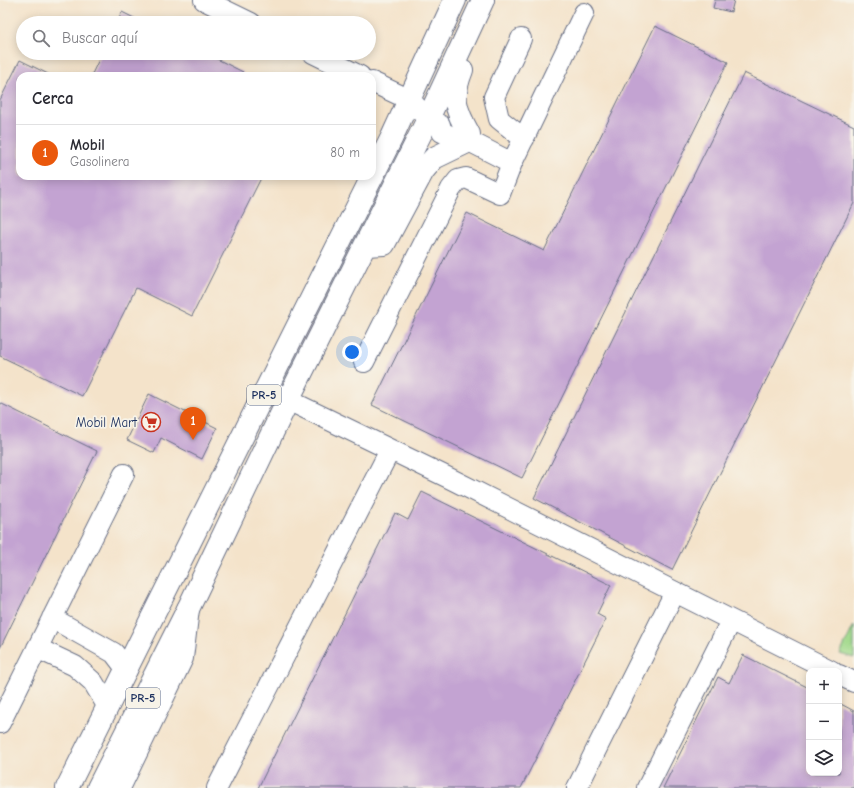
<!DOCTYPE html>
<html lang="es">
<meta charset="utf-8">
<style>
:root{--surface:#fff;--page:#f7f7f7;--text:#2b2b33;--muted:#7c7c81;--line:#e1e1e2;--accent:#ea580c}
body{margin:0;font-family:"Comic Neue",sans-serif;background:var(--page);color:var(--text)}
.controls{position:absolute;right:12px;bottom:12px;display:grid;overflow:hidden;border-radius:8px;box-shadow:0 2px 10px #0003}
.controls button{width:36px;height:36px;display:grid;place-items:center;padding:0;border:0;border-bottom:1px solid var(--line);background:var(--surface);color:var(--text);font:20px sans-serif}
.you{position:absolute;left:352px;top:352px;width:14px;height:14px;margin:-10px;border:3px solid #fff;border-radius:50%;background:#1a73e8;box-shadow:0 0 0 6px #1a73e833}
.badge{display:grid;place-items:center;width:26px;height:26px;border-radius:50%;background:var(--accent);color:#fff;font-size:13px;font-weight:700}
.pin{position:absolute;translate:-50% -33px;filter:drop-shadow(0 1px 2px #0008)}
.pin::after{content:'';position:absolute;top:21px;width:14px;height:12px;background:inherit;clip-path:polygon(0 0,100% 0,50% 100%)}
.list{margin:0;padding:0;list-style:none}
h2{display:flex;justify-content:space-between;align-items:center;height:52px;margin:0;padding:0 16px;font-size:17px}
h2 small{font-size:13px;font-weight:400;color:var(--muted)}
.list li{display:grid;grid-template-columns:26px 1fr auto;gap:12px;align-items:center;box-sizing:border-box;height:56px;padding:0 16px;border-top:1px solid var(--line)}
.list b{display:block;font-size:15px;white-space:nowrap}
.list p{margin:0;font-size:13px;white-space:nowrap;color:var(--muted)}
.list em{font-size:13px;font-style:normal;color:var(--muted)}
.icon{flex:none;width:22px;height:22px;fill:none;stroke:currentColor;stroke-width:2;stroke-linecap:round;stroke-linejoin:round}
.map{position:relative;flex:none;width:854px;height:788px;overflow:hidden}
.search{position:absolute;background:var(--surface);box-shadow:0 2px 10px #0003;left:16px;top:16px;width:360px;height:44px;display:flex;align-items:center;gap:10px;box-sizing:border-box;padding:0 14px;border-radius:22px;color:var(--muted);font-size:15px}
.panel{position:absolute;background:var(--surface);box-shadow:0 2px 10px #0003;left:16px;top:72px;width:360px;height:108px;border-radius:12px}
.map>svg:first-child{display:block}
.green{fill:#a1d98b;stroke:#5e8474}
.building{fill:#c3a3d2}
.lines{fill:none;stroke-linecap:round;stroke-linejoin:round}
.minor-casing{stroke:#676e84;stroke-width:22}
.major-casing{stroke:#676e84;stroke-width:24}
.highway-casing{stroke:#676e84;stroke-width:24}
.minor{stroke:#fff;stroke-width:20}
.major{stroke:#fff;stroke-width:22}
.highway{stroke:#fff;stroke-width:22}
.labels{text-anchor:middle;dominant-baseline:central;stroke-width:3.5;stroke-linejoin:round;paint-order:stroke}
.shield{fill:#f7f3e8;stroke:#5d6a87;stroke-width:1}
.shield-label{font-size:12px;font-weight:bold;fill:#1b2f5e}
.poi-label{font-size:13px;fill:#1b2f5e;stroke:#f7f3e8;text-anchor:end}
</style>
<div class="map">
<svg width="854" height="788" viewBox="0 0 854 788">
<rect width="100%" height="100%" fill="#f7f3e8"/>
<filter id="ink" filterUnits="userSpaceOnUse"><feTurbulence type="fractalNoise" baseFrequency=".025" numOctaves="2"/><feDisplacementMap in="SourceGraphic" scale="8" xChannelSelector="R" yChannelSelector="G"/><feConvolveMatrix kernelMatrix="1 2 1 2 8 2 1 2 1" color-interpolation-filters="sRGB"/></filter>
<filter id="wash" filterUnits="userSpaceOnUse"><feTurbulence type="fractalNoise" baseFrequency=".012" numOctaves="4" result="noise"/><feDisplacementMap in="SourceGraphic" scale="16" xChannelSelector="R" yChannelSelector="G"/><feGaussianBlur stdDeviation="0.9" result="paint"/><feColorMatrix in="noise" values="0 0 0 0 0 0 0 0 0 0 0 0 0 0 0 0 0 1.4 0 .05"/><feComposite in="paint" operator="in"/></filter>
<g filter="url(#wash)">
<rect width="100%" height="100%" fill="#f4e3ca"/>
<path class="green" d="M854,625V658L840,654Z"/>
<g id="blocks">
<path class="building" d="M715,0H734L731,12L713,8Z
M122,12L144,23H117Z
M655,26L728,62L522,478L372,405L467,213L544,251Z
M102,53H205L243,72L241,76H91Z
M20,60L52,76H20V176H262L192,316L136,288L82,396L0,356V100Z
M744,73L854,126V203L672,570L534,498Z
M149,394L217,428L202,459L161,438L154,453L127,440Z
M0,403L97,451L0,648Z
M422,492L611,585L597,614L606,619L521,788H258L395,513L408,520Z
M743,655L809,688V773H839V703L854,711V788H663L718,677L729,683Z"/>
</g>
</g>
<g filter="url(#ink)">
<use href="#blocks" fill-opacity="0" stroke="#676e84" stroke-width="1"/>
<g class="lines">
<g class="minor-casing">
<path id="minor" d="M204,0L251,23
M521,39L494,97L499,119L524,139
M313,53L360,76
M372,82L410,100L428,119L440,125L442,132L465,143L469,141
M469,141L512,163L584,13
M364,362L451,189L458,180L466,178L500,194L512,163
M268,388L288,400L451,479L832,671
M52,618L114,653L127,670
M37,648L75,666L93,682L108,707
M839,675L854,682
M0,723L124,474
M217,788L390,450
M577,788L675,592
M647,788L731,621"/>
</g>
<g class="major-casing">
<path id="major" d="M462,70C451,97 455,109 469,134
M366,245L384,244L423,171L434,158L465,143
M67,788L392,137L455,0
M98,788L188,609L288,400L428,119L483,0"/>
</g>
<g class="highway-casing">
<path id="highway" d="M119,788L182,658L188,609"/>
</g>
<use href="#minor" class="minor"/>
<use href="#major" class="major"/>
<use href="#highway" class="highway"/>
</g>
</g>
<defs>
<g id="supermarket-ring" transform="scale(1)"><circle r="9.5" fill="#f7f3e8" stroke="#c8321e" stroke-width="1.5"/><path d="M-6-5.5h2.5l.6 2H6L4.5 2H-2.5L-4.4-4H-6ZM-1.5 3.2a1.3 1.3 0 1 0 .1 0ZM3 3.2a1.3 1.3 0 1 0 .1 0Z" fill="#c8321e"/></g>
</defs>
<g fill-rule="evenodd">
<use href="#supermarket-ring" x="151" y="422"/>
</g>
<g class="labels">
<g class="shield">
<rect x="247" y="385" width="34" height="20" rx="3"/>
<rect x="126" y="688" width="34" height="20" rx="3"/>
</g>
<g class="shield-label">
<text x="264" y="395">PR-5</text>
<text x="143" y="698">PR-5</text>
</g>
<g class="poi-label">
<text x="137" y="422">Mobil Mart</text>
</g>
</g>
</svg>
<div class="controls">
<button>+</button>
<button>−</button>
<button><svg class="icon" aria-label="layers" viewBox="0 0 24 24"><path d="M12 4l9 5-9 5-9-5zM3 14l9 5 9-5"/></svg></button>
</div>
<div class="you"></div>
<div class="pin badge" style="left:193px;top:440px">1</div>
<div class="search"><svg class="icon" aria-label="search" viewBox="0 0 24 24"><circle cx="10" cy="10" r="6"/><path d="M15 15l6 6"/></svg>Buscar aquí</div>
<section class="panel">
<h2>Cerca<small></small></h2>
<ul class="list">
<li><span class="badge">1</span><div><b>Mobil</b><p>Gasolinera</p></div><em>80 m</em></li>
</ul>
</section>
</div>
